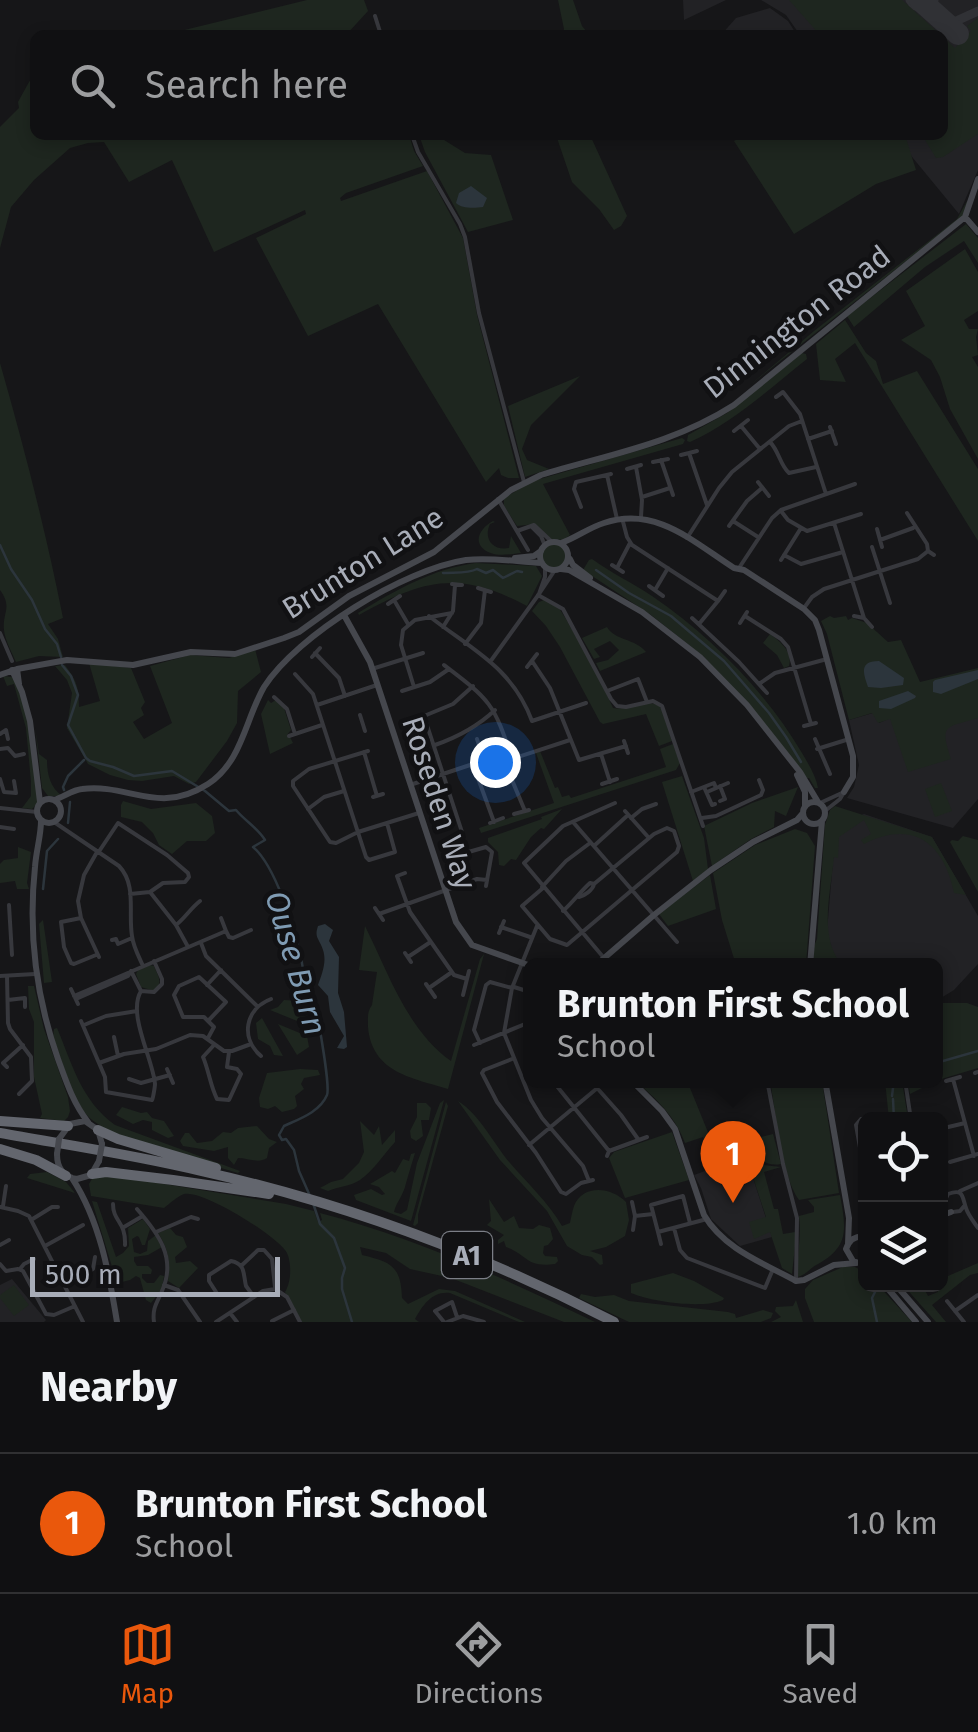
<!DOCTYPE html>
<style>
:root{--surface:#101012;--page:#19191b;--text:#f1f3f6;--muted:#9c9d9f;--line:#303032;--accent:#ea580c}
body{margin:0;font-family:"Fira Sans",sans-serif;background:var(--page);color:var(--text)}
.controls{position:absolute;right:30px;bottom:30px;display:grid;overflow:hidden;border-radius:15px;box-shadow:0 5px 15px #0003}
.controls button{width:90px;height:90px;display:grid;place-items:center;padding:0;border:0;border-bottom:2px solid var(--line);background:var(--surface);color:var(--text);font:50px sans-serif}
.scale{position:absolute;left:30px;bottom:25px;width:250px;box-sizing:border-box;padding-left:10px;border:5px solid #a8adb8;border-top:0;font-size:28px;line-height:35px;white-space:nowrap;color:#a8adb8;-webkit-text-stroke:8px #111113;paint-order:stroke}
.you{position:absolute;left:495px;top:762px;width:35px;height:35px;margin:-25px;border:8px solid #fff;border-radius:50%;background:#1a73e8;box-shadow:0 0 0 15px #1a73e833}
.badge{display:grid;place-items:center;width:65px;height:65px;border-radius:50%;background:var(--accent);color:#fff;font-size:32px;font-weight:700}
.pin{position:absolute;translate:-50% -82px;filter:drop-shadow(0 2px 5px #0008)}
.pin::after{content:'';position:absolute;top:52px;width:35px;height:30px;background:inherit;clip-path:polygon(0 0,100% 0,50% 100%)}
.popup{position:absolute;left:523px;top:958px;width:420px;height:130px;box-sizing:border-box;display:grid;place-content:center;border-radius:15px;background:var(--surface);filter:drop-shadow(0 2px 8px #0005);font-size:32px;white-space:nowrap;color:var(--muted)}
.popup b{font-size:38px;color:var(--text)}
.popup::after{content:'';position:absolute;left:50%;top:100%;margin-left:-20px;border:20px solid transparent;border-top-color:var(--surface)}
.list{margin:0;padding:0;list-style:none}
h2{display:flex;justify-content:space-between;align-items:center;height:130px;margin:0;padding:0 40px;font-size:42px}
h2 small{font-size:32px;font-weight:400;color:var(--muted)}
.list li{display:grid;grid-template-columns:65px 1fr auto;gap:30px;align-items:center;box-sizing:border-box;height:140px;padding:0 40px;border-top:2px solid var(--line)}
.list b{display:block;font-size:38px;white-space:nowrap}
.list p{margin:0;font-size:32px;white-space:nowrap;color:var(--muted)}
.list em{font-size:32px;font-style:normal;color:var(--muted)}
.icon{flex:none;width:55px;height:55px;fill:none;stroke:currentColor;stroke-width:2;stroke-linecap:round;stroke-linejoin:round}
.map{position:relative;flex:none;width:978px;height:1322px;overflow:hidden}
.search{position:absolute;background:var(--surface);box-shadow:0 5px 15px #0003;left:30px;right:30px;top:30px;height:110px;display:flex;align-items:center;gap:25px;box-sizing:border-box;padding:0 35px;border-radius:15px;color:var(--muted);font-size:38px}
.sheet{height:270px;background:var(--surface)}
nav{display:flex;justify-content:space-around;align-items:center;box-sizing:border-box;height:140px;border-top:2px solid var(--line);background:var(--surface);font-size:28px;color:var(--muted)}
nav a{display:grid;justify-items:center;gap:5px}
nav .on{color:var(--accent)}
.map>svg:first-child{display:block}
.built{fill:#222225}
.green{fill:#1e261f}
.water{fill:#2c353c}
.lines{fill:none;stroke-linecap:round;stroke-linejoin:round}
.stream{stroke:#2c353c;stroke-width:2.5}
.taxiway{stroke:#303135;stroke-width:9}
.runway{stroke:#303135;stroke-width:22}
.street{stroke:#37383d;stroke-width:4}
.secondary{stroke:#45474d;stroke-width:6}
.highway{stroke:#63666e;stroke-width:10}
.secondary-bridge{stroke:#45474d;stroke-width:6}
.labels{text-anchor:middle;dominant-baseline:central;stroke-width:9;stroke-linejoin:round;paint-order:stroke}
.shield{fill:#111113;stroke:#7b7e86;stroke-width:2.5}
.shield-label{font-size:28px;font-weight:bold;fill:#a8adb8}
.street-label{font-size:30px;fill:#a8adb8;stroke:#111113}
.water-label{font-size:32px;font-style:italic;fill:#7f9bb3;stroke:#111113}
</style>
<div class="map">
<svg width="978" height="1322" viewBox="0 0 978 1322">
<rect width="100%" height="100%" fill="#161618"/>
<path class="built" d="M683,0H726L684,20Z
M761,0H978V170L959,214L894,135H943V35H800L786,15Z
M770,8L788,21L797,35H721L736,18Z
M978,680V799L953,828L847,798L854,787L859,765L849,720L873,713L879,723Z
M864,814L932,837L978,916V964L954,990L936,1001V966L836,965L827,931L836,826Z
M746,1156L772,1237L740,1246L711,1219L701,1188L694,1175Z
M12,1279L46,1320L44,1322H0V1285Z"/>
<path class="green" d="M307,0H364L368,11L346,35H164Z
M558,0H573L582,26L587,32L638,35H562L564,29Z
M789,0H902L941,35H820Z
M978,18V134L943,157L936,158L922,135H943V37L955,48L971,31L967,26Z
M35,75V135H409L414,151L423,166L346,193L340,198L341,201L427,171L463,238L477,315L519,478H508L501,475L499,468L486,482L378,304L308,336L256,238L306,214L305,210L214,252L172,160L129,182L104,142L88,143L70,148L34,180L11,207L0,248V127L19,108L18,102L29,82Z
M419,135H436L465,153L491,155L513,220L468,232L425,152Z
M556,135H590L627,216L621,226L614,230L599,209L572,182Z
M743,135H905L916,170L876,184L794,234L734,141Z
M967,201L969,203L964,215L750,385L814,331L957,219Z
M966,224L978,238V263L964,241L925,267L854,327L847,316Z
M965,249L978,272V311L964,320L969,329H978L976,337L978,355L972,357L978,367V459L950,409L940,377L931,360L901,340L925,326L906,291Z
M845,320L866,353L876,361L883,384L917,371L978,469V541L855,343L835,359L846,382L820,380L816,344Z
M802,353L806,354L807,359C769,389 734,422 690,442L687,441L688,435L727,413Z
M0,363C24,447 46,532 63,618L48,624L58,639L63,657L39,656L16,662C12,653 5,640 4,630C2,612 13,608 0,590Z
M580,376L531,425L522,449L527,460L549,469L525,477L508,406Z
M682,438L685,440L683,444L543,484L570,535L563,540L551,539L535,524L517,526L504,506V498L533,481Z
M493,521L495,522L490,524C483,539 493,551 509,548L511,536L521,553C511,554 498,557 488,552C471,543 480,528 493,521Z
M542 556a12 12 0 1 1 24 0a12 12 0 1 1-24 0Z
M592,559C611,573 633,583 652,596C711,636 766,692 802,753C809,765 816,776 818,788H815L809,778H807L704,657L651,615L583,570L589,560Z
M476,563L536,566L542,576L527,606C459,570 424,579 359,615L358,613C396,590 432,569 476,563Z
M544,600L559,608L566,619L597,673L613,708C626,711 651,696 661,708C666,716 669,731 672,741L659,746L646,714L603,724L600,722L560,647L546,626L532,611L539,602Z
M830,616L834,618L846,616L848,620L852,618L867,623L888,642L901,640L920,682L978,668V718C946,728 939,723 951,759L908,772L890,719L878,723L872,713L849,720L827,634L821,621Z
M607,627C615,641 635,638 646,652L600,671L596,663L608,660L619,650L610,641L594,649L600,657L594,659L582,638Z
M770,634C781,642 793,652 789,666L784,668L777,655L763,643Z
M255,649L261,672L238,691L237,723L227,741L196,782L189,784L174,776L142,781L128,780L110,775L88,764L67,728L72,693L67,680L55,666L65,665C77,681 79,688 79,707L100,701L89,663L131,668L145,702L141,708L144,715L133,722L144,739L172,723L150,666L190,655L229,658Z
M3,676L12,677C32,710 34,764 39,802L32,809L22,808L31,796V782L26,728L14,684L7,686Z
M268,700L271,703L276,700L284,708L291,730L287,735L290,737L293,743L270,754L261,714Z
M35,727L39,754L47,760C47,774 50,787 62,796H48L42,788Z
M673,744L680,763L676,770L481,833L479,828L554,803L536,753L540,751L555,788L558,787L562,797L569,795L571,798L666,767L660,749Z
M682,776L704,838L708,869L693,881L662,782Z
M941,783L952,811L935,817L925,789Z
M798,787L786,816L775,811L774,827L751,839L712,866L704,826L752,803Z
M123,801L151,809L196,803L212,816L215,833L206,841H187L172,854L159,845L153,833L142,822L121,817V805Z
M835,806L932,837L966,895L954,893C944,843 913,819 864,844L861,840L871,834L864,820L839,837L838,858L834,857C831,892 818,937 842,965L812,966L814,946L817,939L825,825L830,810Z
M562,809L544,829L541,828L531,837L516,860L511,859L504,866L499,865L498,852L488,842V838L542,819L541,817Z
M795,829L807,833L815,846L806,965H736L722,920L713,873L755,845Z
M963,836L978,840V892L950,842L952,840L958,841Z
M18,847L31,852L27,883L29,889H17L15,881L0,883V864L4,860L18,858Z
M710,875L716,909L668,926L659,914Z
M43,920L52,982L44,983L39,924Z
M365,926C388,972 407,1030 451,1061L480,959L484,954L448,1089C413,1078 372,1073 368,1027C368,1017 367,1012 372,1005L377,972L359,970Z
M150,965L154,966C158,976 164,983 154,991L141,987L136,974L138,970Z
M28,986H34L44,1029L68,1097L70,1111L68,1117L64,1121L40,1118L42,1114L34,1077V1022L29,1009Z
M284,1000C301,1000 308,1008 310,1024L307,1025L270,1010L278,1007Z
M936,1003H967L978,1007V1068L938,1080L910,1094L908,1081L936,1080Z
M262,1018L283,1056L274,1055L270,1046L258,1039L256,1023Z
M278,1024L307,1036L309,1047L297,1055Z
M57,1028C73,1066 81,1100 115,1125L240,1171L238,1173C203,1162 99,1139 82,1109C69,1088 62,1060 53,1037L54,1029Z
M300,1069L318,1070L320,1075L304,1078L301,1084L304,1089L295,1096L297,1106L294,1109L282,1112L275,1106L268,1109L260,1107L259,1098L267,1073Z
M636,1081H711L690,1088L714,1147L718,1150L734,1144L739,1149L756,1142L757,1138L773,1134L781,1164C766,1167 759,1158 747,1151L713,1163L703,1137L685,1143C675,1116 657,1100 636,1081Z
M770,1081H822L839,1193L799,1200C781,1175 776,1112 770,1081Z
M885,1081H902L908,1119H889Z
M444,1100L411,1221L356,1200L354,1195L371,1189L382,1195L385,1194L379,1187L370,1184L392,1171L395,1173L403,1159L409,1161L411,1154L415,1153C412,1163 408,1176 405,1187C402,1197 396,1203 394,1212L401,1214L407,1210L417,1163L440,1103Z
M458,1101C480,1115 493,1143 510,1163C528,1184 548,1202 562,1226L570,1223C571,1218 572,1212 574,1206C583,1184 611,1187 626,1202L629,1220L625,1236L606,1247L590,1251L602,1255L603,1264L600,1265L592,1257L582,1255L567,1246L547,1211L500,1160Z
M446,1102L448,1106L418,1215V1223L415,1226L413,1225Z
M417,1103H426L431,1108L429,1120H421L423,1136L416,1141L411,1138L410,1131L417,1117Z
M122,1107L141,1113L147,1112L152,1118L164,1121L174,1136L168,1138L152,1130V1122L143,1120L133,1124L116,1115Z
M360,1121L374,1135L379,1126L382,1145L395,1130V1142C384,1154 373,1171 360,1180C349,1187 339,1186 328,1191L320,1188L331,1182L343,1179L359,1163L364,1152Z
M257,1126L269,1139L277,1142L269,1148L267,1158C258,1164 249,1158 238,1158L234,1165L228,1158V1147L214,1151L183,1146L180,1141L185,1133H189L197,1143L212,1141L223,1132L231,1133L238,1128Z
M672,1132L689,1180L625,1198L609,1158L614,1152Z
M746,1156L763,1165L781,1167L764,1172L774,1209H778L783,1234L795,1232L796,1237L792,1274L782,1268L770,1232L754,1239L749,1222L766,1217Z
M47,1172L66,1182L75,1193L27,1178L30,1174Z
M109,1175L286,1204L314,1211L318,1222L322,1220L320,1213C415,1238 506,1279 595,1322H564L451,1278L410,1269L386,1253L360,1247L362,1255C391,1262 401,1266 402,1298L408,1304L439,1289L455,1291L525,1322H519L450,1293C432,1291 423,1305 415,1319L419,1322H302L285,1292C291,1283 292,1264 287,1253C278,1236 202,1189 184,1194C178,1196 169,1204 164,1208L91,1196L89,1184L93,1177Z
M840,1195C846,1228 850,1246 818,1264C810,1268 807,1274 798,1277C796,1258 802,1237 799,1216L814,1212V1207L808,1200Z
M489,1199L504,1222L514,1216L519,1228L533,1229L539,1225L550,1228L553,1239L548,1245L544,1246L543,1253L545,1256L557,1257L558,1261L555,1264C526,1268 528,1255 506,1247L504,1241L498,1244V1240L504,1235L487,1225L491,1221Z
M92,1201L97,1202L116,1257L123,1253L129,1246L128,1228L143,1219L150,1229L145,1245H142L139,1237L137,1236L132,1239L134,1252L140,1254L147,1251L148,1241L156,1235L162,1247L148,1255L134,1257V1261L137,1266H148L152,1270L151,1274H142V1278L147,1283H154L160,1275L164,1276L162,1289L151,1303L146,1300L140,1278L136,1276L130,1280L122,1282L121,1288L117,1283Z
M170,1228L176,1235L183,1237L187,1247L175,1257L176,1263L190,1261L198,1268L179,1288L168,1281C170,1261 169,1250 158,1233Z
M978,1263V1273L970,1275L932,1305L946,1322H936L903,1285H922L928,1296L938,1292L935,1285L940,1284L941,1279Z
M843,1267H855L865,1272L866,1284L878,1285L912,1322H814L805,1298V1289L813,1280Z
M673,1273L694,1281L724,1298L723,1300C703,1309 652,1302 631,1293V1284Z
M14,1285L29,1305L14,1316L0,1298V1295Z
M581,1294L595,1297L614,1295L629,1301L728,1312L735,1314L736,1318L763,1310L773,1313L771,1318L761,1322H629L579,1298Z
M796,1300L803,1322H771L781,1317L775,1311L776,1307L793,1306Z"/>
<path class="water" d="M471,186L487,198L483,207C475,208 462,209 456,203L459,193Z
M879,661L904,678L903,685L881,688L868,687C863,673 859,661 879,661Z
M978,670V679L941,694L933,692V682L935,680Z
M908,691L916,696L915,698L891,709L879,708V701Z
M325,924L333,930L329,941L339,957L338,993L344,1012L347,1047L344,1049L337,1048L344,1036L330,1012L328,996L318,985C322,974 327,962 323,950C319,938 314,938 318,926Z"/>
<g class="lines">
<path class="stream" d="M0,545L11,569L32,600L45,629L57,644L61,657
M596,570L629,593L671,616L724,661L769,713L786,737L801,762
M443,573C454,572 468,574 477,569L486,573L493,570L503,578L517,571L522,572
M62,665L71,676L78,695L68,725L86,758L90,761L113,767L134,776L172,771L205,791L229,811L236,810C245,821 258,828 265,840L253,847C275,865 295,929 301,959C304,969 303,980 306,990C309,1000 315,1009 318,1019C320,1030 330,1087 327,1095C320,1112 299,1119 284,1126L279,1135L282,1140L286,1139L294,1150L299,1171L310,1196
M64,790L63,787L68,776L84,760
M68,823L70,802
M43,889L47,851L58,839
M936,1063L978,1051
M892,1096L894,1080
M893,1099L894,1120
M313,1203L320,1224L334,1238L345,1268L342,1278V1289L352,1322
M877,1322L872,1298L878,1286"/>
<path class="taxiway" d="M910,0C916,10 928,10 934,0
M940,18L954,22L978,11"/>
<path class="runway" d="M920,0L958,34"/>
<path class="street" d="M375,16L381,35
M412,135L418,152L460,224L465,237L479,313L524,482
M776,397L783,392L800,414L826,494
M741,426L760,449
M830,427L836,444
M734,431L748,420
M808,439L832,431
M770,442C779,451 780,465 789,473L816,467
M689,453L707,505
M681,455L697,451
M661,460L673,495
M653,462L668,459
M636,467L642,500L641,517
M627,469L641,465
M607,475L617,519
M758,482L769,496
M642,497L670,488
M498,499L528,550
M581,507L574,489L576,482L611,474
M781,511L788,520L807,531L861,514
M907,513L927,544L928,551L934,555
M622,518L627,537L632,545L718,601L725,591
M733,521L758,537
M834,523L864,618
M729,526L747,501L762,488
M532,527L541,536L545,546
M877,529L882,547
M517,531L534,525L552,542
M687,538L719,488L732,472L789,426L802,421
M880,540L913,528
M872,547L890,603
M784,555L801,564L843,552
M781,560L801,528
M612,565L623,572
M545,567V577L539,594L555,570
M617,568L630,543
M739,568L772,518L781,510L855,484
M452,584L462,585
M649,586L663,596
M478,588L491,592
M655,590L668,568
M538,595L563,609L611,699L617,706L626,707L653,701L662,706L703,826
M394,600L408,624
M388,604L400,596
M804,608L812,597L824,589L918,559L928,551
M429,616C472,650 512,667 532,721L586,703
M745,616L781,639L788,647L811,724
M854,616L864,618L872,627
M692,618L739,662L767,693
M740,623L747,612
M699,624L718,601
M443,627L453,611L455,585
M0,633L12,661
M465,644L481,623L485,590
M315,653L339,678L345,696
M312,657L320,648
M532,661L550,688L579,760L626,746
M490,662L539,594
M444,665C490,700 494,703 512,759
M527,667L537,654
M375,668L423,653
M295,674L313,694L366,857L369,860L395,852L387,823
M759,684L775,673L827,659
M414,687L401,645L403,630L415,620L452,613
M402,691L430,682L449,669
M607,691L638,679L647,702
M274,697L287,709L295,734
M317,705L377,685
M360,715L365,731
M804,726L816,723
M0,734L6,730L8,739
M289,736L322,725
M477,739L486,767
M815,739L830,774
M624,741L628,753
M435,745C458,737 477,727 495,710
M0,749L8,748L15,756L24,754
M817,749L846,740
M368,751L309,769L293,781V786L330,842L336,843L358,832L419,813
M364,752L377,796
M601,754L610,782
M504,761L525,811
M475,770L494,822
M475,771L570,740
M0,779L4,792L16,793L14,781
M413,784L473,764L482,757
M602,784L617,779
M720,786L725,799L720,801
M704,787L712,805L715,804
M691,792L714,783L716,788
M707,792L728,783
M373,797L383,794
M820,803L844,792
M0,808L37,812
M308,809L324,797L344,791
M625,811L649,838
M825,811L840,799L844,792
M514,814L529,810
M631,818L642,809L656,804
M702,818L716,816L761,795L763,790L759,780
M54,822L119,866C137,885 128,912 132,936C133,946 139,957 143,966
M573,822L677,942
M490,823L503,818
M0,827L14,829
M462,832L424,716L453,704L473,686
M595,845L628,815
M97,852L84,875L78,901L81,918L99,957
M98,853L118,823L167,855L188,873L189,877L185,882L163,883L150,892
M465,853L486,847L492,852L486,886
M405,873L397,876L410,912L454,975L467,979
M542,887L566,861L590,843
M543,888L522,906L550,939L567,945L677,852L679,846L674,831L667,828L654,834L594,884
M130,894L150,892L176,925L187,945
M9,905L12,955
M375,908L383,920
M563,911C573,902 580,892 590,883L594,884C593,890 584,896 579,897
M379,914L477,879L487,880
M81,918L61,922L64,947L71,963L74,964L96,955
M221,918L226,931
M176,925C185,918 190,909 200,901
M537,926L512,988L504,1033L531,1100L542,1118L583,1166L589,1181
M501,927L530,937
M499,933L504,921
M112,940L116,939L118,944L132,938
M201,943L206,956L257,1006
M405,953L411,962
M408,957L429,943
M607,966L604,958L524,863L563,826L615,803
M0,976L35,974
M7,976L8,1023L10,1029L31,1057L32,1081L19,1094
M199,977L226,1002L208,1021L204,1017H183L174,995L179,986Z
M426,984L435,997
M207,985L221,970
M514,987L530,992
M429,988L452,972
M71,989L78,1004
M141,991L154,992L162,984V979L154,961
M463,995L469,971
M74,996L226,931L229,937L233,938L251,930
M76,999L128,976L131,971
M8,1000L25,998V1007
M81,1021L99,1063L124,1054L156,1049L190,1035L203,1036L224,1051H232L251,1044
M84,1025L106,1016L137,1011
M114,1037L118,1056
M208,1038L214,1027L208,1021
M480,1043L474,1030L486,985L490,982L512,988
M214,1045L203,1057C209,1071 210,1085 217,1099L229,1100L241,1074L237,1069L227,1067L229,1052
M474,1045L530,1022
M261,1056C240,1038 245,1009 271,999
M512,1059L484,1070L482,1073L497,1102L536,1153L561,1192L566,1194L581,1183L593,1180
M99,1063L105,1077L106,1092L152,1100C153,1099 155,1086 155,1084C153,1059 127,1014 141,991L131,971
M7,1067L3,1063L23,1045
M167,1069L173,1083
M975,1073L978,1072
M129,1079L141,1083L170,1075
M953,1079L974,1156
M552,1080L609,1151
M590,1080L621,1115L638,1139
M767,1080L783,1164L797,1218L796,1281
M905,1080L911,1120
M946,1081L960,1077
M940,1129L965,1123
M529,1145L607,1080
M607,1156L609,1151L647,1137
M950,1162L978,1154
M866,1182L856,1125L861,1119L884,1116
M866,1188L863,1192L866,1202
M960,1191L978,1183
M632,1202L635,1216L633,1230
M944,1202L948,1194C964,1188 962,1197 966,1208C968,1215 974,1222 978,1228
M113,1204C113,1222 126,1221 125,1245
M3,1206L6,1186
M0,1207L18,1211L29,1216L83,1322
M137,1209C158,1233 177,1258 162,1291C157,1303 152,1308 154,1322
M953,1212L960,1211L965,1205
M635,1216L653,1214
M31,1220L52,1207H58
M124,1227L141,1217
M674,1228L680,1250L687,1258L765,1288L773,1269
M156,1232L191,1217L198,1219
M658,1232L651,1205L683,1196L690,1223
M661,1244L658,1232L707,1219
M0,1245L9,1240
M45,1246L83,1225
M0,1264L6,1271L18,1269L23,1271L46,1314L54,1315L75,1306
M241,1266L258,1250H264L272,1259L275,1287
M20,1269L24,1264L34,1259
M64,1284L93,1269L95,1257
M164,1285L178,1290L200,1322
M218,1295L209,1281V1275L231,1261C246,1264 243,1274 246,1286C247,1287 253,1296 254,1297
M947,1301L964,1322
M955,1311L978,1295
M230,1313L237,1322
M272,1321L294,1310
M216,1322L263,1291L275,1289L287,1297L300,1322
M444,1322L435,1311L452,1302L457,1317
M447,1322L463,1316L484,1322"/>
<path class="secondary" d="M965,217L978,232
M540 556a14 14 0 1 1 28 0a14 14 0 1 1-28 0Z
M561,543C576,538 588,528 604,523C656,506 692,541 734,568L744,570L804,609L815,620L819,630L853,756V777L844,792
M515,558L534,556L541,551
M570,559L573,565L590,578
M561,569L569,570L642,612L700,657L747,705L800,772L818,802
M344,615L370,662L456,922L472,945L531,966
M17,669L67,660L133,665L191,652L235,654L284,638L299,632L349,596L434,552L511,490L541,475C610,454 673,444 734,405L965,217L978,179
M12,670L22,692L30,721L40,802
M0,675L17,669L19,684
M797,775L805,792V806
M37 811a12 12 0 1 1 24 0a12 12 0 1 1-24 0Z
M54,800C64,797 72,790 82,789C129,783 158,816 208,784C242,762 245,720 264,687C297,635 405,569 466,560C492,557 517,562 542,563
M803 813a11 11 0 1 1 22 0a11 11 0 1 1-22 0Z
M41,821C41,836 36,851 35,867C28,933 36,997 58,1059C66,1081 73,1103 88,1122
M595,966L654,915L711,870L753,842L797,820L803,813
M810,966L822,821
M631,1080L662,1111L675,1129L704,1215C724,1249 763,1263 796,1281L804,1280L834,1265L856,1263
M825,1080L849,1218L848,1244
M59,1139L70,1124L85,1121L98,1130L102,1144
M57,1154C57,1168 63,1177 77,1179L91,1175L99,1161
M72,1178C100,1221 109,1273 117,1322
M940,1209L944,1203
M940,1216L951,1212
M866,1237C856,1235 849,1240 846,1249L853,1261L859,1263L866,1262
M884,1284L916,1322
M895,1284L928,1322"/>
<path class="highway" d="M0,1121L68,1126
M98,1130L118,1139L216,1168
M0,1133C67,1145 135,1155 201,1171C344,1203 484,1255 614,1322
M0,1149L36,1160L66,1176
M92,1174L106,1172L173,1180L269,1194"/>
<path class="secondary-bridge" d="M57,1154L59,1139
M99,1161L102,1144"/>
</g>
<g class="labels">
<rect class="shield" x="442" y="1232" width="50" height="46" rx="8"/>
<g class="shield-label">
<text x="467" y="1255">A1</text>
</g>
<g class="street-label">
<text transform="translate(797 322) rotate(-38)">Dinnington Road</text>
<text transform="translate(363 563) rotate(-32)">Brunton Lane</text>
<text transform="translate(439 803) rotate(72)">Roseden Way</text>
</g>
<g class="water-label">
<text transform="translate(296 963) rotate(74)">Ouse Burn</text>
</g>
</g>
</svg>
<div class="controls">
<button><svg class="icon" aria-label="locate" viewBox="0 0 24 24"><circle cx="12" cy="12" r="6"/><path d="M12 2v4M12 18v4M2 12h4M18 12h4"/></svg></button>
<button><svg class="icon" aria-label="layers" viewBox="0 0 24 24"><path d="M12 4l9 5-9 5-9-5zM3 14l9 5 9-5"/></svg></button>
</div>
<div class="scale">500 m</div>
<div class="you"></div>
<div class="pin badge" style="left:733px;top:1203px">1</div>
<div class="popup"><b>Brunton First School</b>School</div>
<div class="search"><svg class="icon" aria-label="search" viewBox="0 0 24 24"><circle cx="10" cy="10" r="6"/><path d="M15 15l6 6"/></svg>Search here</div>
</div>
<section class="sheet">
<h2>Nearby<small></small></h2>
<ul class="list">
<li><span class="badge">1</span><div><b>Brunton First School</b><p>School</p></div><em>1.0 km</em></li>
</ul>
</section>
<nav>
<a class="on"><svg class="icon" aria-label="map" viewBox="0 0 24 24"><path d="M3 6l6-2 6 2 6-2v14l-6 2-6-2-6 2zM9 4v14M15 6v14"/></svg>Map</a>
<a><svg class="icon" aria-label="directions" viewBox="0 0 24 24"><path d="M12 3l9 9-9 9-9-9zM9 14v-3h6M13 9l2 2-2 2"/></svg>Directions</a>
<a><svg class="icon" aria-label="saved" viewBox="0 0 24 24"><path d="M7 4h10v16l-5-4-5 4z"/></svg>Saved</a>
</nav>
